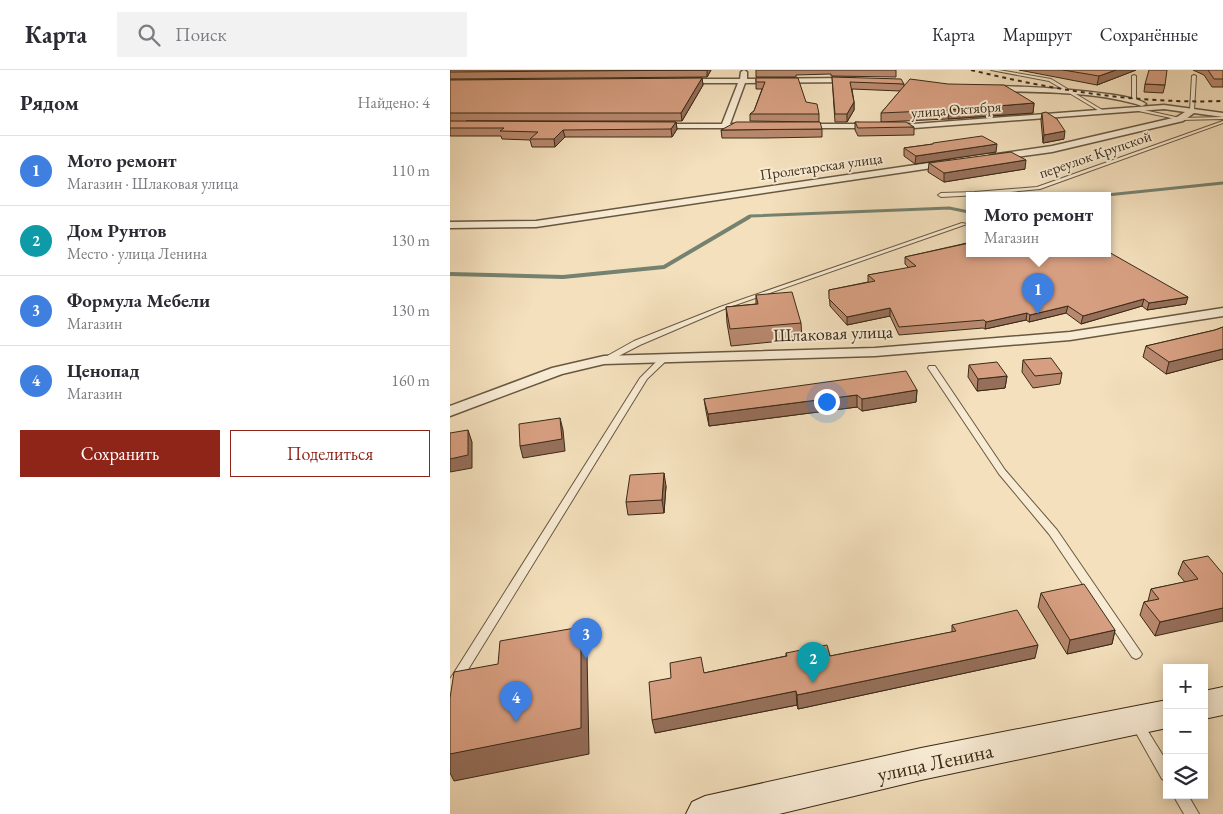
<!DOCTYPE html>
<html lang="ru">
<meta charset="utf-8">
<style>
:root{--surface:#fff;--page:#f2f2f3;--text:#2b2b33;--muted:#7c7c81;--line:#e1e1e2;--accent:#8f2418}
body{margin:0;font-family:"EB Garamond",serif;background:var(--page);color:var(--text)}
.controls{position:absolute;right:15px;bottom:15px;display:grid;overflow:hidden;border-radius:0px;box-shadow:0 2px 12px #0003}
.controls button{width:45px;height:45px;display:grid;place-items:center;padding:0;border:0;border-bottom:1px solid var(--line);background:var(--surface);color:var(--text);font:25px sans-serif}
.you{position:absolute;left:376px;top:331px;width:18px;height:18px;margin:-12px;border:4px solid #fff;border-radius:50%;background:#1a73e8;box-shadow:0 0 0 8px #1a73e833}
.badge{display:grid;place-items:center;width:32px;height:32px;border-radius:50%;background:var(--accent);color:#fff;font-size:16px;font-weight:700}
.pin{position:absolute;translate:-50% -41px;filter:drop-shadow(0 1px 2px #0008)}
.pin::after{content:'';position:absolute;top:26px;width:18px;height:15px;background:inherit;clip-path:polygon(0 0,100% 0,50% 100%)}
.popup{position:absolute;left:516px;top:122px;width:145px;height:65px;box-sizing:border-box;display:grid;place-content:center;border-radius:0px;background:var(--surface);filter:drop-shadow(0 1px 4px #0005);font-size:16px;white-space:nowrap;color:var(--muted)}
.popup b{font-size:19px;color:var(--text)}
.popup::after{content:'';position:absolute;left:50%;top:100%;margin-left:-10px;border:10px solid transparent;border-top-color:var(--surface)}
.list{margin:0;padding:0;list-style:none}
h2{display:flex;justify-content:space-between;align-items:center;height:65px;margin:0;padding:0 20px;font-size:21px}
h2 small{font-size:16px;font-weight:400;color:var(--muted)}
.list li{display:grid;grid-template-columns:32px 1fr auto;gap:15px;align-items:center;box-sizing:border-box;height:70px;padding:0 20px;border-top:1px solid var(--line)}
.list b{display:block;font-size:19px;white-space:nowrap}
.list p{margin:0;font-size:16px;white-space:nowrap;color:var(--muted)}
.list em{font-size:16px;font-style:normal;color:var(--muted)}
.actions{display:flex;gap:10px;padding:15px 20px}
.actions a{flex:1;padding:11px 0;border:1px solid var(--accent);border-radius:0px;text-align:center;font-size:18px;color:var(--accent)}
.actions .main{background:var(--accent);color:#fff}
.icon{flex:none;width:28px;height:28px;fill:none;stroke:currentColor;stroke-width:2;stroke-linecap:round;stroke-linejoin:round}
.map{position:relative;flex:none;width:773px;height:744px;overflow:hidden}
header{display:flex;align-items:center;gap:30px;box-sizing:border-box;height:70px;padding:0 25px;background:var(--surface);border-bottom:1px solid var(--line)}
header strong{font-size:24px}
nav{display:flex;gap:28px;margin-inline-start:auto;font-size:18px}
.search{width:350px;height:45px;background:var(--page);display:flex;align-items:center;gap:12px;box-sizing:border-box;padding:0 18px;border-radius:0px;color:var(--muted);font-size:19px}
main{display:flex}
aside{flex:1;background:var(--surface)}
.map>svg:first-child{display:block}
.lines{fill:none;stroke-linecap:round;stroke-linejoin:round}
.stream-far1{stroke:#758270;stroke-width:3}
.stream{stroke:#758270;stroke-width:4}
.service-casing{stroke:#68583f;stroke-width:2}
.minor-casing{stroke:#68583f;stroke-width:3}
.secondary-casing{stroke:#3a2a15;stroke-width:2}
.service{fill:#f8ebd4;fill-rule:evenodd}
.minor{fill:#f8ebd4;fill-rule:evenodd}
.secondary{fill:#f8ebd4;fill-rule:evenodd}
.rail{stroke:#3a2a15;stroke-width:2;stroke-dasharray:4 4;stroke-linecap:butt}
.wall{fill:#b9896f;stroke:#3a2a15}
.shaded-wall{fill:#966f5a;stroke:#3a2a15}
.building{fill:#d79f81;stroke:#3a2a15}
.labels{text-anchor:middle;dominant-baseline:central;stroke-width:4;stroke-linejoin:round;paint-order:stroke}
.far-street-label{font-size:15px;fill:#3a2a15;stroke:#f8ebd4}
.street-label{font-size:18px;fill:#3a2a15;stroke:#f8ebd4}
.near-street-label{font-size:21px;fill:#3a2a15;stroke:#f8ebd4}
</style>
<header>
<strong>Карта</strong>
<div class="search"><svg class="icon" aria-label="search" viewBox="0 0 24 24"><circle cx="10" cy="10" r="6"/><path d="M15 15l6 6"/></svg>Поиск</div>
<nav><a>Карта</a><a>Маршрут</a><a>Сохранённые</a></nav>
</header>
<main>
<aside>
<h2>Рядом<small>Найдено: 4</small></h2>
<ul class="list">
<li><span class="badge" style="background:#3f7fe0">1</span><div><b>Мото ремонт</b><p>Магазин · Шлаковая улица</p></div><em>110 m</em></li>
<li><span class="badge" style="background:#0f9aa8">2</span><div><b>Дом Рунтов</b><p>Место · улица Ленина</p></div><em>130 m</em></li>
<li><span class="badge" style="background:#3f7fe0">3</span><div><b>Формула Мебели</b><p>Магазин</p></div><em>130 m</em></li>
<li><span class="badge" style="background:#3f7fe0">4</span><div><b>Ценопад</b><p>Магазин</p></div><em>160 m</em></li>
</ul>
<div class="actions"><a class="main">Сохранить</a><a>Поделиться</a></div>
</aside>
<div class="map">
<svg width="773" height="744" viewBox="0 0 773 744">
<rect width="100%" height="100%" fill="#f4e0bd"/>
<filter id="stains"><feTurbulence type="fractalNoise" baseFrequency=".004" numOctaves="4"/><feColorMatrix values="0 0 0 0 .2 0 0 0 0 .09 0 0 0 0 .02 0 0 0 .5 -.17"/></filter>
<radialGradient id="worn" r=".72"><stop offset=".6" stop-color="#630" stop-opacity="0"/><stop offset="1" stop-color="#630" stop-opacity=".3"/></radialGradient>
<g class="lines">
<path class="stream-far1" d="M657,125L773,113
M297,148L300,146L499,138L519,142"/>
<path class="stream" d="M0,204L113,207L214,197L299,147"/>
<g class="service-casing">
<path id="service" d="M541,0H549L601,9L654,41L651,42L599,11Z
M684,5L686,6V28L689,31L687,32L682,28V6Z
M744,5L746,6L744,40L742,41L740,40L742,6Z
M685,38L730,48L773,47V49L730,50L684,40Z
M773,51V53L590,119L529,125L491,127L488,125L491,123L525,122L587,117Z
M512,153L517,154L274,239L190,275L157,292H151L150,290L184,271L270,237Z
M212,286H218L219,288L197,309L11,611L4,627L0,628V609L2,606L190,308Z
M479,296H485L555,400L607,460L690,581L692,584L690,587L686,589L682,587L599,464L549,404L478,298Z
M687,649L691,650L717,692V711L712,709L681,654L683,650Z
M723,725H738L749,744H734Z"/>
</g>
<g class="minor-casing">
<path id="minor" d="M294,0L297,2V9L404,8L407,10L404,12L295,13L280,54H303V58H204L200,56L204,54H272L288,13H231L228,11L231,9H290L291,2Z
M537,17C559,14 683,22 696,34L692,36C649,21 586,22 540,21L536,19Z
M714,35L773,43V47L744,43L733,51L602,82L543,90L540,89V85L602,76L727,47L735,42L714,39L464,58H349L345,56L349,54H464Z
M499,90L504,93L502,95L86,157L0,158V152L86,151Z
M773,238V246L620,270L425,286L154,294L112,304L0,346V336L102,298L154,286L425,278L620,262Z"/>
</g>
<g class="secondary-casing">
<path id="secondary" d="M773,617V645L754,649V621Z
M717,630V658L471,710L329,744H236L242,732L255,726L471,678Z"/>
</g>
<use href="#service" class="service"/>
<use href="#minor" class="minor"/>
<use href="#secondary" class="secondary"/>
<path class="rail" d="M521,0C604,20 687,34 773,31"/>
</g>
<path class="wall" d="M0,0H261L257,7L0,9Z
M306,0H446V7L381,6V4L346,5V7H306Z
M569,0H686L647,15Z
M743,0H773V17H762L754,5Z
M382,7L454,14V17L584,33L583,43L498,49L431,52V43L450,21L402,19L404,32V40L397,52H385Z
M252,8L253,15L232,51H16L226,52L227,59L222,67H115L105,77H82L80,70L52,69L51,66H0V10Z
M306,8L356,32L369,44V52L300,51V44L304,41L312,19H306Z
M695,14L715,15L713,23L694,22Z
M592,43L614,69L593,73L591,50Z
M405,52L464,57V65L408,66L405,60Z
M372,59V67L315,68H272L271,60Z
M483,74L546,82L465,94L454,86V78Z
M479,93L575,99L494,112L478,102Z
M518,168H519V183L736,234L697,240L692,236L631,254L616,243L579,252L576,250L535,259L533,258L449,265L440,246L397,255L380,236L379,220L418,212V205L459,198L455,194V187L517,173Z
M306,225L351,253L352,269L281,276L277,253L276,237L306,234Z
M773,257V289L716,304L693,287L696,276L765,260Z
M573,290L612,303L610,314L583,318L572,302Z
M519,295L557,306L555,318L527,321L518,307Z
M467,320L466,332L412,341L407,337L259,356L256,341L254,329Z
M216,416L214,443L178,445L176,432Z
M733,491L773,504L705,566L690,545L694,532L698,531L701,519L735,512L728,504Z
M591,523L665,560L662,574L617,584L588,537Z
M502,555L585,588L348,639L347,635L205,663L254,603L336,586V583L380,586L502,562Z"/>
<path class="shaded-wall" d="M257,0H261L257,7Z
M666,0H686L647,15L649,6Z
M252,8L253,15L232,51L231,43Z
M404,32V40L397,52V44Z
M584,33L583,43L498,49L499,40Z
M226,52L227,59L222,67L221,59Z
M113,60L115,67L105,77L104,69Z
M615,61L614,69L593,73L594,65Z
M547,74L546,82L465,94L466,86Z
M576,90L575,99L494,112V103Z
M738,227L736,234L697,240L699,233Z
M694,229L692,236L631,254L633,246Z
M618,236L616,243L579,252L580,245Z
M440,238V246L397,255V247Z
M577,243L576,250L535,259L536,252Z
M773,279V289L716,304L719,292Z
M557,306L555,318L527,321L528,309Z
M467,320L466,332L412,341V329Z
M407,325V337L259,356L258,344Z
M110,348L113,360L115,381L73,388L70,376Z
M18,360L22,372V398L0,402V389Z
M214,403L216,416L214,443L212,430Z
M773,538V551L705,566L710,552Z
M131,557L137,583L139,684L4,711L0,703V684Z
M665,560L662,574L617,584L620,570Z
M588,575L585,588L348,639L347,625Z
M346,621L347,635L205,663L202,650Z"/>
<path class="building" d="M0,0H257L0,2Z
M613,0H666L649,6Z
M699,0H717L715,15L695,14Z
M758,0H773V9H764Z
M382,7L451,9L454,14L400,12L404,32L397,44H385Z
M252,8L231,43H0V10Z
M306,8H348L356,32L367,34L369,44H300L304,41L315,12H306Z
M460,9L498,14L554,15L584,33L499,40L431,43Z
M596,42L607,49L615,61L594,65L592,43Z
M0,51L226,52L221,59L113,60L104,69H80L88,62L50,61L54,58H0Z
M286,52H370L372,59L271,60Z
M405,52H456L464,57L408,58Z
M532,66L547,74L466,86L454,78L483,74V73Z
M561,82L576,90L494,103L479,93Z
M519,173V183H657V181L738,227L699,233L694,229L633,246L618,236L580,245L577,243L536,252L534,250L449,257L440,238L397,247L379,229V220L425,211L418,205L466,196L455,187Z
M342,222L351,253L280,259L276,237L308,234L306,225Z
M773,257V279L719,292L696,276L765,260Z
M601,288L612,303L585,306L573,290Z
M547,292L557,306L528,309L519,295Z
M456,301L467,320L412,329L407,325L258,344L254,329Z
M110,348L112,369L70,376L69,354Z
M18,360V385L0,389V363Z
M214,403L212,430L176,432L180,405Z
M758,486L773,504V538L710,552L694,532L709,529L701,519L748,509L733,491Z
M634,514L665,560L620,570L591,523Z
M567,540L588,575L347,625L346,621L202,650L199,612L221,608L220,593L251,587L254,603L337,586L336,583L377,575L380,586L506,561L502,555Z
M131,557V658L0,684V628L4,602L48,594L50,571Z"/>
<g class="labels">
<g class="far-street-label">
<text transform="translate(506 39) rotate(-4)">улица Октября</text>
<text transform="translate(645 84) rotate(-19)">переулок Крупской</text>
<text transform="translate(371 96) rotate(-8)">Пролетарская улица</text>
</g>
<g class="street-label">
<text transform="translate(383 263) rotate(-2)">Шлаковая улица</text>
</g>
<g class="near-street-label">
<text transform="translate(485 692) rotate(-12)">улица Ленина</text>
</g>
</g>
<rect width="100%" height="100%" filter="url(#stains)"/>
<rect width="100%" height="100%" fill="url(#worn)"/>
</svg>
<div class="controls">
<button>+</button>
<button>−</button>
<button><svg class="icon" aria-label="layers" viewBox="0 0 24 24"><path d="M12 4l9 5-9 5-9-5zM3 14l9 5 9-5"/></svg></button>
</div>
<div class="you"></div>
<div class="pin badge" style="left:588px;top:244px;background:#3f7fe0">1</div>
<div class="popup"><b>Мото ремонт</b>Магазин</div>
<div class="pin badge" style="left:363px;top:613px;background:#0f9aa8">2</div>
<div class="pin badge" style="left:136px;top:589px;background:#3f7fe0">3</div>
<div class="pin badge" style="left:66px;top:652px;background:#3f7fe0">4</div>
</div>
</main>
